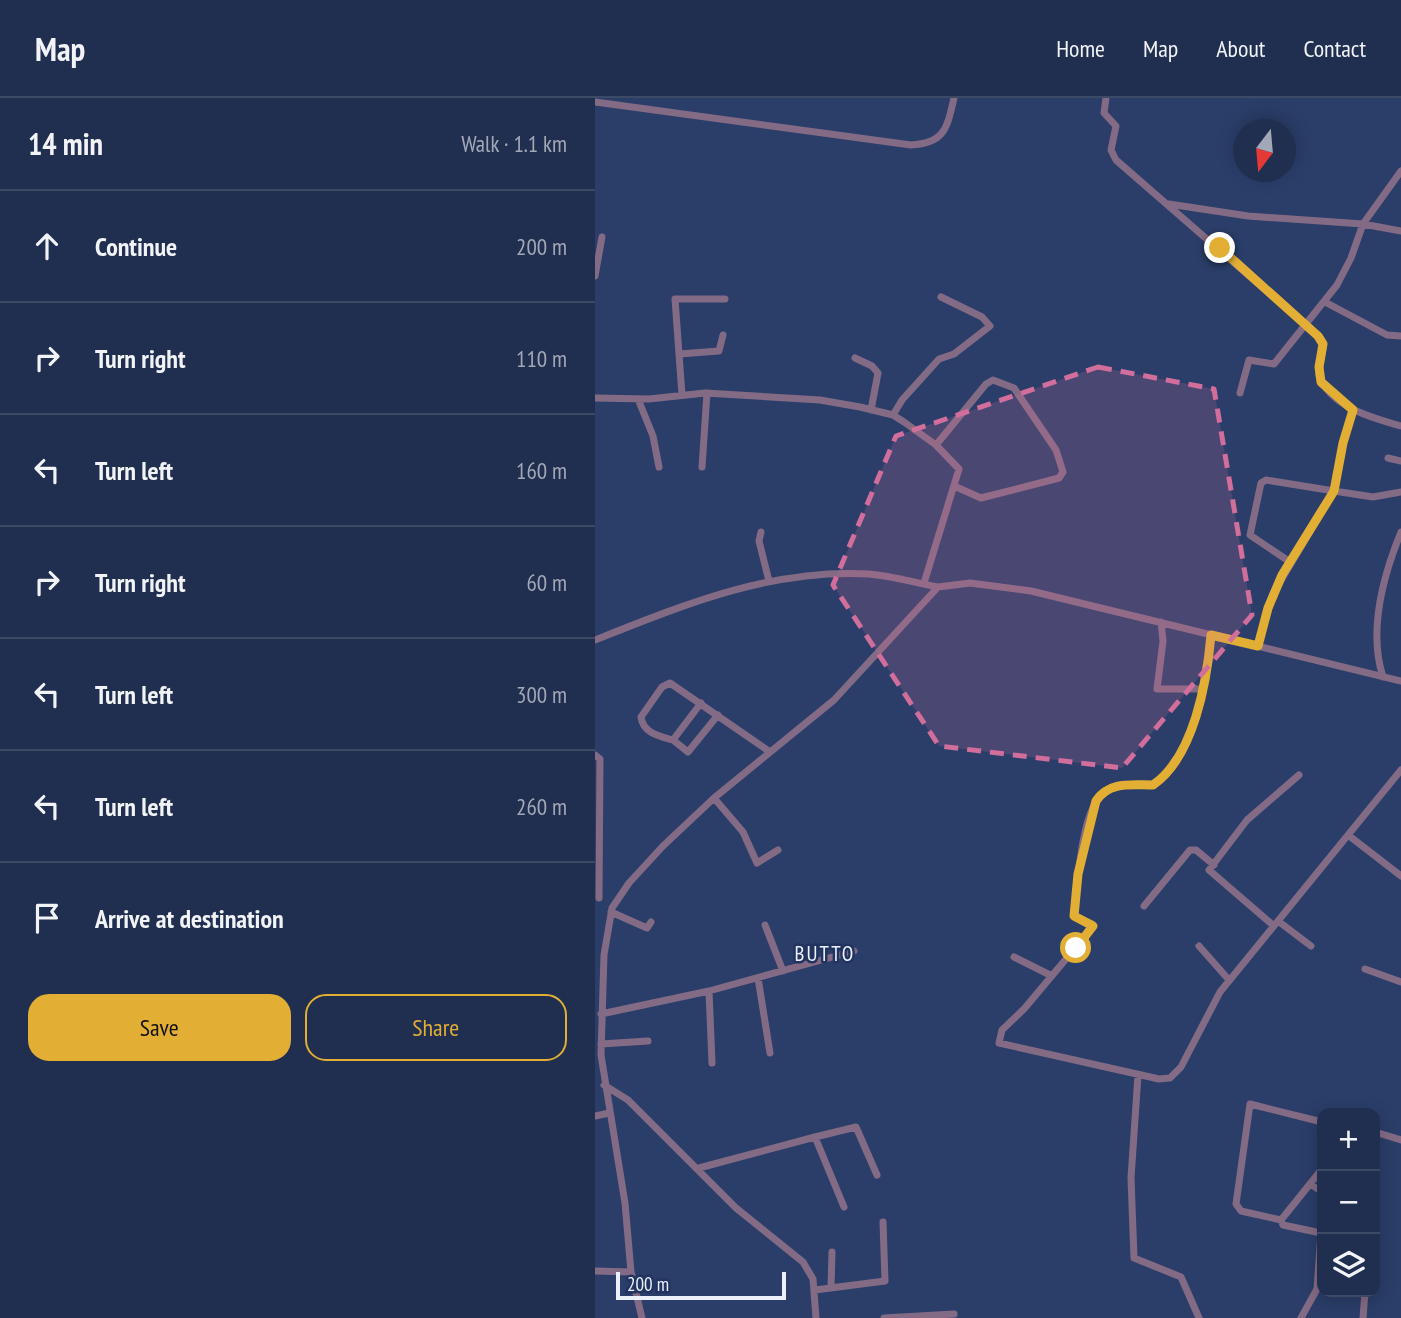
<!DOCTYPE html>
<meta charset="utf-8">
<style>
:root{--surface:#202e4f;--page:#2d3a59;--text:#f1f3f6;--muted:#a2a8b7;--line:#3d4a66;--accent:#e2af34}
body{margin:0;font-family:"PT Sans Narrow",sans-serif;background:var(--page);color:var(--text)}
.controls{position:absolute;right:21px;bottom:21px;display:grid;overflow:hidden;border-radius:14px;box-shadow:0 4px 18px #0003}
.controls button{width:63px;height:63px;display:grid;place-items:center;padding:0;border:0;border-bottom:2px solid var(--line);background:var(--surface);color:var(--text);font:35px sans-serif}
.compass{position:absolute;left:638px;top:21px;width:63px;height:63px;border-radius:50%;background:var(--surface);box-shadow:0 4px 18px #0003;rotate:196deg}
.scale{position:absolute;left:21px;bottom:18px;width:170px;box-sizing:border-box;padding-left:7px;border:4px solid #ebf0fb;border-top:0;font-size:19px;line-height:24px;white-space:nowrap;color:#ebf0fb;-webkit-text-stroke:5px #21335e;paint-order:stroke}
.stop{position:absolute;width:21px;height:21px;margin:-16px;border:5px solid #e2af34;border-radius:50%;background:#fff}
.stop.end{background:#e2af34;border-color:#fff;box-shadow:0 2px 7px #0008}
.list{margin:0;padding:0;list-style:none}
h2{display:flex;justify-content:space-between;align-items:center;height:91px;margin:0;padding:0 28px;font-size:30px}
h2 small{font-size:23px;font-weight:400;color:var(--muted)}
.list li{display:grid;grid-template-columns:46px 1fr auto;gap:21px;align-items:center;box-sizing:border-box;height:112px;padding:0 28px;border-top:2px solid var(--line)}
.list b{display:block;font-size:26px;white-space:nowrap}
.list em{font-size:23px;font-style:normal;color:var(--muted)}
.actions{display:flex;gap:14px;padding:21px 28px}
.actions a{flex:1;padding:16px 0;border:2px solid var(--accent);border-radius:21px;text-align:center;font-size:24px;color:var(--accent)}
.actions .main{background:var(--accent);color:#111}
.icon{flex:none;width:38px;height:38px;fill:none;stroke:currentColor;stroke-width:2;stroke-linecap:round;stroke-linejoin:round}
.map{position:relative;flex:none;width:806px;height:1220px;overflow:hidden}
header{display:flex;align-items:center;gap:42px;box-sizing:border-box;height:98px;padding:0 35px;background:var(--surface);border-bottom:2px solid var(--line)}
header strong{font-size:33px}
nav{display:flex;gap:38px;margin-inline-start:auto;font-size:24px}
main{display:flex}
aside{flex:1;background:var(--surface)}
.map>svg:first-child{display:block}
.lines{fill:none;stroke-linecap:round;stroke-linejoin:round}
.minor{stroke:#846b85;stroke-width:7}
.route{stroke:#e2af34;stroke-width:9}
.marked{fill:#d26e9b;fill-opacity:0.2;stroke:#d26e9b;stroke-width:5;stroke-dasharray:14 9;stroke-linejoin:round}
.labels{text-anchor:middle;dominant-baseline:central;stroke-width:5;stroke-linejoin:round;paint-order:stroke}
.quarter-label{font-size:21px;letter-spacing:2px;fill:#ebf0fb;stroke:#21335e}
</style>
<header>
<strong>Map</strong>
<nav><a>Home</a><a>Map</a><a>About</a><a>Contact</a></nav>
</header>
<main>
<aside>
<h2>14 min<small>Walk · 1.1 km</small></h2>
<ul class="list">
<li><svg class="icon" aria-label="ahead" viewBox="0 0 24 24"><path d="M12 20V5M6 11l6-6 6 6"/></svg><div><b>Continue</b></div><em>200 m</em></li>
<li><svg class="icon" aria-label="right" viewBox="0 0 24 24"><path d="M7 20v-9h11M14 6l5 5-5 5"/></svg><div><b>Turn right</b></div><em>110 m</em></li>
<li><svg class="icon" aria-label="left" viewBox="0 0 24 24"><path d="M17 20v-9H6M10 6l-5 5 5 5"/></svg><div><b>Turn left</b></div><em>160 m</em></li>
<li><svg class="icon" aria-label="right" viewBox="0 0 24 24"><path d="M7 20v-9h11M14 6l5 5-5 5"/></svg><div><b>Turn right</b></div><em>60 m</em></li>
<li><svg class="icon" aria-label="left" viewBox="0 0 24 24"><path d="M17 20v-9H6M10 6l-5 5 5 5"/></svg><div><b>Turn left</b></div><em>300 m</em></li>
<li><svg class="icon" aria-label="left" viewBox="0 0 24 24"><path d="M17 20v-9H6M10 6l-5 5 5 5"/></svg><div><b>Turn left</b></div><em>260 m</em></li>
<li><svg class="icon" aria-label="arrive" viewBox="0 0 24 24"><path d="M6 21V4h12l-3 4 3 4H6"/></svg><div><b>Arrive at destination</b></div></li>
</ul>
<div class="actions"><a class="main">Save</a><a>Share</a></div>
</aside>
<div class="map">
<svg width="806" height="1220" viewBox="0 0 806 1220">
<rect width="100%" height="100%" fill="#2a3e69"/>
<g class="lines">
<path class="minor" d="M511,0L509,15L521,28L516,52L521,62L723,238L728,246L724,277C735,309 778,320 806,328
M0,4L316,47C350,45 352,30 359,0
M574,106L653,118L768,126L806,133
M0,178L7,139
M730,204L792,237L806,238
M84,256L124,253L128,237
M260,260L277,268L283,275L276,312
M645,295L654,262L679,266L742,187L756,160L768,126L806,73
M87,297L80,201H130
M0,300L54,301L110,295L225,302L265,309L298,317L309,324L341,347L364,371L329,485
M43,301L58,338L64,369
M298,317L307,302L344,261L359,256L395,228L387,219L346,199
M341,347L391,286L398,282L419,290L461,352L468,374L464,380L386,400L359,388
M793,360L806,363
M107,369L112,295
M166,434L164,443L174,483
M695,464L655,437L666,385L671,382L739,393L748,345L758,312
M566,524L568,543L562,591H607
M616,537C611,585 602,657 558,687C543,687 522,684 510,693C486,709 482,791 479,818L497,826V830L429,911L407,932L404,945L564,981L575,980L586,969L625,894L806,672
M0,542C88,507 177,470 274,476C298,478 320,485 343,489
M663,548L678,496L739,393L778,399L806,394
M788,579C773,533 788,478 806,434
M106,605L78,642L93,654L123,617
M78,642C64,638 48,635 46,619L67,589L75,585L175,654
M0,657L5,661L4,800
M119,700L148,734L162,765L183,752
M753,737L806,778
M549,808L595,752H601L619,767
M16,814L52,830L56,824
M683,823L716,848
M170,827L188,873
M679,828L614,772L652,722L704,677
M604,848L634,882
M419,859L457,878
M770,871L806,884
M163,880L175,955
M114,893L117,965
M6,916L114,893L259,853
M6,946L53,943
M543,977L536,1080L539,1160L586,1179L604,1220
M9,987L33,1002L141,1110L208,1164L218,1181L221,1220
M0,1018L14,1015
M780,1034L806,1042
M220,1039L261,1029L282,1077
M104,1070L220,1039L249,1109
M717,1087L727,1094
M686,1122L727,1071
M0,1173L36,1174
M236,1190L237,1154
M220,1192L290,1183L288,1124
M47,1220L36,1174L30,1105L6,957L9,857L17,810L34,785L68,748L119,700L239,602L343,489L375,485L436,493L806,583
M289,1220L359,1216
M706,1220L722,1191L726,1135L688,1127L686,1122L646,1113L641,1106L655,1006L727,1024
M768,1220L770,1194"/>
</g>
<g class="lines">
<path class="route" d="M481,850L498,828L479,818L483,776L501,703C514,683 536,687 558,687C599,659 612,583 616,537L663,548L673,510L687,477L739,393L748,345L758,312L726,284L724,269L728,246L723,238L625,150"/>
</g>
<path class="marked" d="M503,269L619,291L657,517L527,670L344,648L238,487L301,338Z"/>
<g class="labels">
<g class="quarter-label">
<text x="230" y="855">BUTTO</text>
</g>
</g>
</svg>
<div class="controls">
<button>+</button>
<button>−</button>
<button><svg class="icon" aria-label="layers" viewBox="0 0 24 24"><path d="M12 4l9 5-9 5-9-5zM3 14l9 5 9-5"/></svg></button>
</div>
<svg class="compass" viewBox="-18 -18 36 36"><path d="M0-13l5 13h-10z" fill="#e53935"/><path d="M0 13l5-13h-10z" fill="#a2a8b7"/></svg>
<div class="scale">200 m</div>
<div class="stop" style="left:481px;top:850px"></div>
<div class="stop end" style="left:625px;top:150px"></div>
</div>
</main>
